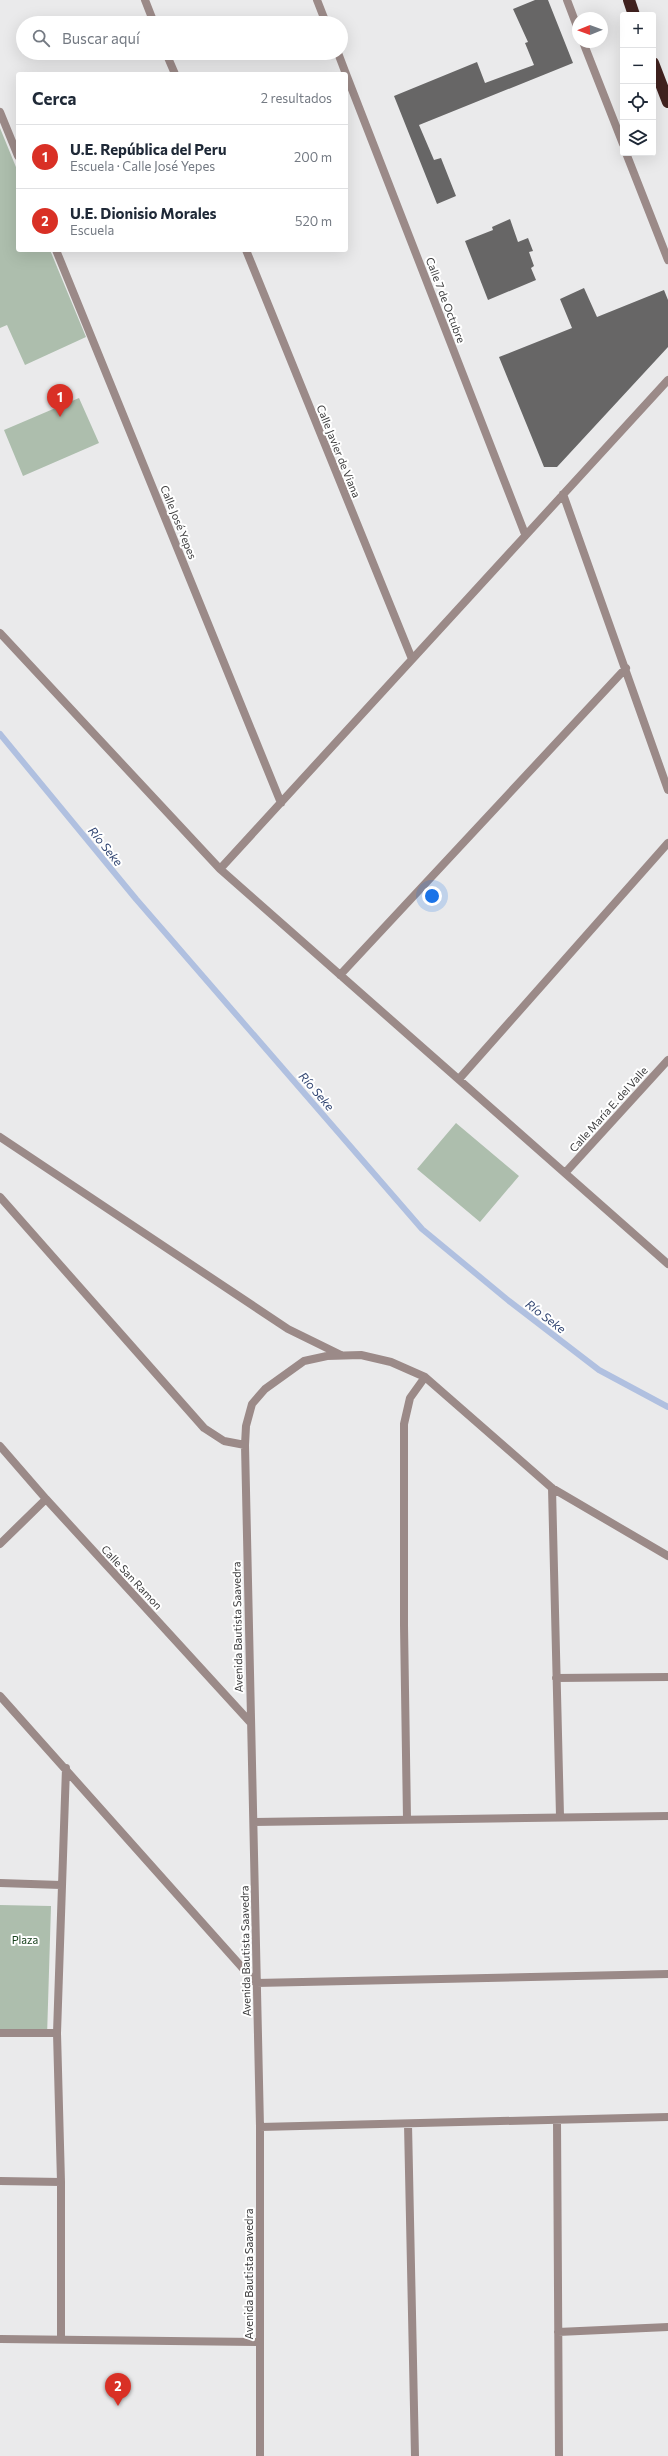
<!DOCTYPE html>
<html lang="es">
<meta charset="utf-8">
<style>
:root{--surface:#fff;--page:#f6f6f7;--text:#1f2937;--muted:#747a83;--line:#e0e1e3;--accent:#d93025}
body{margin:0;font-family:Commissioner,sans-serif;background:var(--page);color:var(--text)}
.controls{position:absolute;right:12px;top:12px;display:grid;overflow:hidden;border-radius:4px;box-shadow:0 4px 16px #0002}
.controls button{width:36px;height:36px;display:grid;place-items:center;padding:0;border:0;border-bottom:1px solid var(--line);background:var(--surface);color:var(--text);font:20px sans-serif}
.compass{position:absolute;left:572px;top:12px;width:36px;height:36px;border-radius:50%;background:var(--surface);box-shadow:0 4px 16px #0002;rotate:269deg}
.you{position:absolute;left:432px;top:896px;width:14px;height:14px;margin:-10px;border:3px solid #fff;border-radius:50%;background:#1a73e8;box-shadow:0 0 0 6px #1a73e833}
.badge{display:grid;place-items:center;width:26px;height:26px;border-radius:50%;background:var(--accent);color:#fff;font-size:13px;font-weight:700}
.pin{position:absolute;translate:-50% -33px;filter:drop-shadow(0 1px 2px #0008)}
.pin::after{content:'';position:absolute;top:21px;width:14px;height:12px;background:inherit;clip-path:polygon(0 0,100% 0,50% 100%)}
.list{margin:0;padding:0;list-style:none}
h2{display:flex;justify-content:space-between;align-items:center;height:52px;margin:0;padding:0 16px;font-size:17px}
h2 small{font-size:13px;font-weight:400;color:var(--muted)}
.list li{display:grid;grid-template-columns:26px 1fr auto;gap:12px;align-items:center;box-sizing:border-box;height:64px;padding:0 16px;border-top:1px solid var(--line)}
.list b{display:block;font-size:15px;white-space:nowrap}
.list p{margin:0;font-size:13px;white-space:nowrap;color:var(--muted)}
.list em{font-size:13px;font-style:normal;color:var(--muted)}
.icon{flex:none;width:22px;height:22px;fill:none;stroke:currentColor;stroke-width:2;stroke-linecap:round;stroke-linejoin:round}
.map{position:relative;flex:none;width:668px;height:2456px;overflow:hidden}
.search{position:absolute;background:var(--surface);box-shadow:0 4px 16px #0002;left:16px;top:16px;width:332px;height:44px;display:flex;align-items:center;gap:10px;box-sizing:border-box;padding:0 14px;border-radius:22px;color:var(--muted);font-size:15px}
.panel{position:absolute;background:var(--surface);box-shadow:0 4px 16px #0002;left:16px;top:72px;width:332px;height:180px;border-radius:4px}
.map>svg:first-child{display:block}
.green{fill:#adbead}
.lines{fill:none;stroke-linecap:round;stroke-linejoin:round}
.stream{stroke:#b0c0e0;stroke-width:6}
.building{fill:#676666}
.street{stroke:#9b8a88;stroke-width:8}
.highway{stroke:#41221f;stroke-width:12}
.labels{text-anchor:middle;dominant-baseline:central;stroke-width:4;stroke-linejoin:round;paint-order:stroke}
.street-label{font-size:11px;fill:#3c3c3d;stroke:#fff}
.park-label{font-size:11px;fill:#153f1a;stroke:#fff}
.water-label{font-size:12px;font-style:italic;fill:#324672;stroke:#fff}
</style>
<div class="map">
<svg width="668" height="2456" viewBox="0 0 668 2456">
<rect width="100%" height="100%" fill="#eaeaeb"/>
<path class="green" d="M0,128L18,172V250H50L86,337L25,365L7,325L0,328Z
M79,398L99,443L23,476L4,430Z
M456,1123L519,1176L480,1222L417,1169Z
M0,1905L51,1906L47,2037L0,2035Z"/>
<g class="lines">
<path class="stream" d="M0,734L136,899L422,1229L509,1301L599,1370L668,1407"/>
</g>
<path class="building" d="M535,0H548L573,63L419,125L434,160L441,158L456,196L437,204L394,96L477,62L485,83L534,65L525,43L528,42L513,9Z
M510,219L518,242L528,238L533,251L529,252L534,266L531,268L536,280L488,300L465,241L493,230L492,227Z
M584,288L597,317L664,290L668,300V347L557,467H544L499,357L572,328L560,299Z"/>
<g class="lines">
<path class="street" d="M145,0L154,23
M317,0L326,23
M567,0L578,29
M583,42L623,144
M166,53L175,74
M338,53L346,74
M346,74L525,534
M0,112L18,156
M626,153L668,260
M56,250L281,803
M246,250L412,659
M563,494L668,790
M0,633L220,869L668,1264
M220,869L668,380
M340,975L626,668
M459,1079L668,843
M0,1137L288,1329L341,1355
M565,1173L668,1060
M0,1197L204,1428L224,1441L245,1445
M0,1446L46,1499L250,1722
M552,1488L560,1816
M0,1544L46,1499
M556,1678L668,1677
M0,1696L256,1983L668,1974
M407,1819L404,1625V1424L410,1398L425,1377
M254,1822L668,1816
M0,1883L61,1885
M0,2033H57
M557,2121L559,2456
M408,2124L415,2456
M260,2127L668,2117
M0,2181L61,2182
M558,2332L668,2327
M0,2339L259,2342
M61,2339V2182L57,2033L66,1768
M260,2456V2127L245,1445L246,1426L252,1404L265,1389L304,1361L327,1356L361,1355L391,1362L425,1377L552,1488L668,1556"/>
<path class="highway" d="M629,0L634,15
M653,63L668,102"/>
</g>
<g class="labels">
<g class="street-label">
<text transform="translate(446 300) rotate(69)">Calle 7 de Octubre</text>
<text transform="translate(339 451) rotate(68)">Calle Javier de Viana</text>
<text transform="translate(179 522) rotate(68)">Calle José Yepes</text>
<text transform="translate(608 1109) rotate(-48)">Calle María E. del Valle</text>
<text transform="translate(132 1577) rotate(47)">Calle San Ramon</text>
<text transform="translate(237 1627) rotate(-91)">Avenida Bautista Saavedra</text>
<text transform="translate(245 1951) rotate(-91)">Avenida Bautista Saavedra</text>
<text transform="translate(248 2274) rotate(-90)">Avenida Bautista Saavedra</text>
</g>
<g class="park-label">
<text x="25" y="1939">Plaza</text>
</g>
<g class="water-label">
<text transform="translate(106 846) rotate(51)">Río Seke</text>
<text transform="translate(317 1091) rotate(49)">Río Seke</text>
<text transform="translate(546 1316) rotate(37)">Río Seke</text>
</g>
</g>
</svg>
<div class="controls">
<button>+</button>
<button>−</button>
<button><svg class="icon" aria-label="locate" viewBox="0 0 24 24"><circle cx="12" cy="12" r="6"/><path d="M12 2v4M12 18v4M2 12h4M18 12h4"/></svg></button>
<button><svg class="icon" aria-label="layers" viewBox="0 0 24 24"><path d="M12 4l9 5-9 5-9-5zM3 14l9 5 9-5"/></svg></button>
</div>
<svg class="compass" viewBox="-18 -18 36 36"><path d="M0-13l5 13h-10z" fill="#e53935"/><path d="M0 13l5-13h-10z" fill="#747a83"/></svg>
<div class="you"></div>
<div class="pin badge" style="left:60px;top:417px">1</div>
<div class="pin badge" style="left:118px;top:2406px">2</div>
<div class="search"><svg class="icon" aria-label="search" viewBox="0 0 24 24"><circle cx="10" cy="10" r="6"/><path d="M15 15l6 6"/></svg>Buscar aquí</div>
<section class="panel">
<h2>Cerca<small>2 resultados</small></h2>
<ul class="list">
<li><span class="badge">1</span><div><b>U.E. República del Peru</b><p>Escuela · Calle José Yepes</p></div><em>200 m</em></li>
<li><span class="badge">2</span><div><b>U.E. Dionisio Morales</b><p>Escuela</p></div><em>520 m</em></li>
</ul>
</section>
</div>
